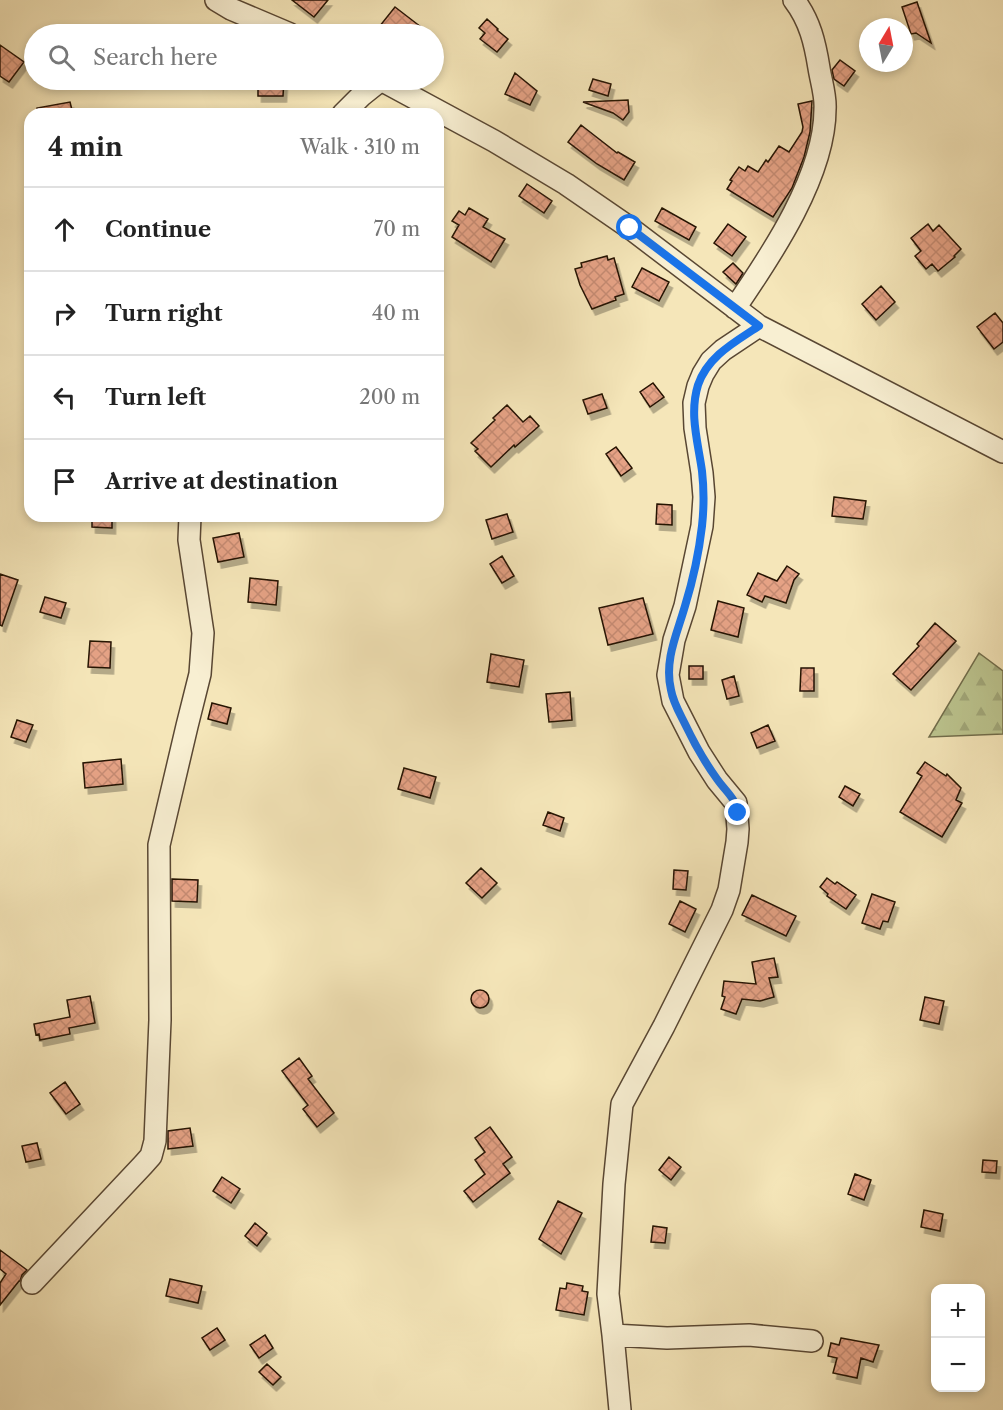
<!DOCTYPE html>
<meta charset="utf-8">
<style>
:root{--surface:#fff;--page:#f2f2f2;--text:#222;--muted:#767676;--line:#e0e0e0}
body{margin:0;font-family:"Libre Caslon Text",serif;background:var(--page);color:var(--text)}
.controls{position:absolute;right:18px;bottom:18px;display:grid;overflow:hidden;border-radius:12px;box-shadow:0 3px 9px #0003}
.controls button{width:54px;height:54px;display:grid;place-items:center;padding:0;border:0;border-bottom:2px solid var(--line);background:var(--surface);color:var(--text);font:30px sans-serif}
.compass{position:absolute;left:859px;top:18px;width:54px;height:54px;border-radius:50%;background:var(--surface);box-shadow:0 3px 9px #0003;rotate:10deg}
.stop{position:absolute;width:18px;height:18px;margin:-14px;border:4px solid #1a73e8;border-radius:50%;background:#fff}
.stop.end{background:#1a73e8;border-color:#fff;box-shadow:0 2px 6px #0008}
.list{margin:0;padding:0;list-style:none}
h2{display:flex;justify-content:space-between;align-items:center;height:78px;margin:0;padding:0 24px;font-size:26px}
h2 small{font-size:20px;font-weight:400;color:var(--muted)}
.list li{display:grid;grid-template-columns:39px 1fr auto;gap:18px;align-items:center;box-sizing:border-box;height:84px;padding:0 24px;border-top:2px solid var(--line)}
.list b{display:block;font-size:22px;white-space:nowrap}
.list em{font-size:20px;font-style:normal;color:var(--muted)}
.icon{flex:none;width:33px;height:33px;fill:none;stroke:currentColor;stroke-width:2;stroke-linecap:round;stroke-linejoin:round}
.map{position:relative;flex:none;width:1003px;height:1410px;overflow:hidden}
.search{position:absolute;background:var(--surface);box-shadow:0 3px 9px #0003;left:24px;top:24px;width:420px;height:66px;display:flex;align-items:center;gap:15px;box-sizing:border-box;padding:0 21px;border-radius:33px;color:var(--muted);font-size:22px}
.panel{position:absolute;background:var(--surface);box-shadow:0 3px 9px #0003;left:24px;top:108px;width:420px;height:414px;border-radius:18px}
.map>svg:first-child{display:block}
.forest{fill:url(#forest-firs);stroke:#706c4a;stroke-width:1.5}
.building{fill:url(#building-cross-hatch);stroke:#251206;stroke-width:1.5;filter:url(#shadow)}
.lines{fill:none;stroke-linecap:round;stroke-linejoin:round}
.minor-casing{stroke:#594733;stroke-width:24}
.minor{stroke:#f8efd2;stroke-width:21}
.route{stroke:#1a73e8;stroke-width:8}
</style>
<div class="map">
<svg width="1003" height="1410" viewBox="0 0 1003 1410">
<defs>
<pattern id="forest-firs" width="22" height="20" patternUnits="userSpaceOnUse" patternTransform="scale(1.5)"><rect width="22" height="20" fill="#bcc58f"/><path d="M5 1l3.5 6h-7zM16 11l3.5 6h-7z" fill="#a1a87a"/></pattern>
<pattern id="building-cross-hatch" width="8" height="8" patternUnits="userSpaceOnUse" patternTransform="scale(1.5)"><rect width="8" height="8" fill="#e5a285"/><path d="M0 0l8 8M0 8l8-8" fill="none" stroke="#c48a71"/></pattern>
<filter id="shadow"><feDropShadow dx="3.5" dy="6" stdDeviation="0" flood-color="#0004"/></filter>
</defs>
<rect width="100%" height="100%" fill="#f5e6b9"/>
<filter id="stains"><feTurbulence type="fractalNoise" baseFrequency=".00333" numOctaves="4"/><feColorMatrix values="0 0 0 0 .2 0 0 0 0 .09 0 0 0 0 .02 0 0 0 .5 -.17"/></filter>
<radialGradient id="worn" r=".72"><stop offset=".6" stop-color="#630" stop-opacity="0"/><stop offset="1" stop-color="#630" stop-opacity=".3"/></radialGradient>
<path class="forest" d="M979,653L1003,671V734L929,737Z"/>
<path class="building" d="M292,0H328L314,17Z
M917,2L931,43L916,33L911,34L902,7Z
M395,7L421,27L415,34H389L379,27Z
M487,19L498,29L497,30L508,39L497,52L480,39L485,33L479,28Z
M0,45L24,62L9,82L0,76Z
M840,60L855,71L844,86L834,79L832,70Z
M515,73L537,91L530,105L505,94Z
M593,79L611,84L608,96L589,90Z
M258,80H284L283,96H258Z
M628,100L629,112L623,120L613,113L583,102Z
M812,101L810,132L804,157L792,188L773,217L727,189L732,181L730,180L739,167L745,171L748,166L758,172L766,160L768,162L779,146L789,152L802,132L803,127L798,104Z
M70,102L73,114H38L37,108Z
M581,125L617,153L618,152L635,162L624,180L597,164L568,142Z
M527,184L552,201L544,213L519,196Z
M469,208L488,219L483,227L505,239L491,262L452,237L459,225L452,221L459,211L465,215Z
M662,208L696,227L689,240L655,221Z
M728,224L746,237L732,256L714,243Z
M928,224L933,231L939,225L961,249L954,256L955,257L938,271L932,264L926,269L915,256L921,251L911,238Z
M607,256L608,260L614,258L624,294L615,297L616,300L592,309L580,285L575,269L582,267L581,263Z
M733,263L743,273L736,284L723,272Z
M642,268L669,282L659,301L632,287Z
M881,286L895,302L876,320L862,304Z
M995,313L1003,323V342L994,349L977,327Z
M653,383L664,397L650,407L640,392Z
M602,394L607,408L588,414L583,400Z
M507,405L523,422L530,416L539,426L515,447L514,445L491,467L475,451L478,449L471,443L495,420L493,418Z
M616,447L632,468L621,476L606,454Z
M834,497L866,501L863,519L832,516Z
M657,504L672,505V525L656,524Z
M507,514L513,532L492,539L486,520Z
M92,516H112V528L92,527Z
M239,533L244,557L218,562L213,538Z
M502,556L514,576L502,583L490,564Z
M787,566L799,574L794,580L786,603L765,596L762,602L747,595L758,573L777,581Z
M0,574L18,580L2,626L0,625Z
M250,578L278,581L276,605L248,602Z
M45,597L66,603L61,618L40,612Z
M643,598L653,634L608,645L599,608Z
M718,601L744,608L738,637L711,630Z
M935,623L956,641L911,690L893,674L919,646L917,644Z
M90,641L111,642L110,668L88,667Z
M491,654L524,660L519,687L487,682Z
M689,666H703V679H689Z
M801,668H814V691H800Z
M734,676L739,696L727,699L722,680Z
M570,692L572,720L549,722L546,694Z
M212,703L231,708L227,724L208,719Z
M17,720L33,725L26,742L11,737Z
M768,725L775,741L757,748L751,733Z
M121,759L123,784L85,788L83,763Z
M925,762L946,776L947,774L961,788L956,800L962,803L942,837L900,812L922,776L917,773Z
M404,768L436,777L430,798L398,789Z
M845,786L860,794L853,806L839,797Z
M548,812L564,818L560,831L543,825Z
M481,868L497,883L482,898L466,883Z
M674,870L688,871L686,890L673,889Z
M827,878L835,884L837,882L856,895L846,909L827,896L828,894L820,887Z
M172,879L198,880L197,902L172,901Z
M872,894L895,902L888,922L883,921L880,929L862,923Z
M752,895L796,916L786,936L742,915Z
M680,901L696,909L685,932L669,924Z
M774,958L778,977L769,978L774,997L760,1001L742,999L736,1014L721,1009L725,997L722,996L724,981L756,984L752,962Z
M471 999a9 9 0 1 1 18 0a9 9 0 1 1-18 0Z
M90,996L95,1023L69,1028L70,1034L40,1040L39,1034L36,1035L34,1024L70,1017L67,1000Z
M925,997L944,1001L939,1024L920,1020Z
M299,1058L312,1076L308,1079L334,1113L317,1127L303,1109L308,1105L282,1071Z
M65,1082L80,1104L66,1114L50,1093Z
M490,1127L512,1157L503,1164L510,1173L473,1202L464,1191L485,1174L475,1160L485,1152L475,1138Z
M190,1128L193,1146L168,1149V1131Z
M37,1143L41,1159L26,1162L22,1146Z
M669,1157L681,1167L671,1180L659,1170Z
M983,1160L997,1161L996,1173L982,1172Z
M855,1174L871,1180L864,1200L848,1194Z
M222,1177L240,1189L231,1203L213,1191Z
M558,1201L582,1213L561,1254L539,1239Z
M924,1210L943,1214L940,1231L921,1227Z
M255,1223L267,1233L257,1246L245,1236Z
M653,1226L667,1228L665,1243L651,1242Z
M0,1250L27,1270L22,1275L20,1281H19L0,1305V1283L6,1274L0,1269Z
M170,1279L202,1286L198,1303L166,1296Z
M567,1283L583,1286L582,1291L588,1292L584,1315L556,1310L560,1288L566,1289Z
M217,1328L225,1340L210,1350L202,1338Z
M265,1335L273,1348L259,1358L250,1345Z
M841,1338L879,1345L873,1362L861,1358L857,1378L833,1373L837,1358L828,1356L831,1343L839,1345Z
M267,1364L281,1377L273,1385L259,1372Z"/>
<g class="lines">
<g class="minor-casing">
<path id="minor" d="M216,0L231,9L290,34
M381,80L494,141L566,184L630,228L759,326L1003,452
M343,114L361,96L381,80
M735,308C772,254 825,175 825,109C826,96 821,81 819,68C815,43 810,21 794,0
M759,326L723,350L711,361L703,374L698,386L694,403L695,428L702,473L704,497L702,526L685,606L674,640L668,675L673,701L699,752L717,780L736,803L738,829L737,842L729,890L722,910L664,1026L622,1104L614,1184L608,1294L613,1335L667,1338L749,1335L812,1341
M32,1283L143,1165L151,1156L155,1141L160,1020L159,845L187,726L200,674L203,633L189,540L190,516
M613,1335L620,1410"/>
</g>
<use href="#minor" class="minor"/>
</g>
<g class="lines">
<path class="route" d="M630,228L759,326C735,342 708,356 698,385C689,414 698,442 702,471C704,489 704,508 702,526C699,552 693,580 685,606C677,634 664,660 671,690C673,702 679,712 685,724C694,743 704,761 717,779C726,792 735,797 738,813"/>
</g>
<rect width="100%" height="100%" filter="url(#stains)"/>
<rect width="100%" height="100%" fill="url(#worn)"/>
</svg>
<div class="controls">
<button>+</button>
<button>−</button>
</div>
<svg class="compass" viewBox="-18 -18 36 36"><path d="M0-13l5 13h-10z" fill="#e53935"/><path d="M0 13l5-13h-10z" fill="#767676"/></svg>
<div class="stop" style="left:630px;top:228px"></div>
<div class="stop end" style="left:738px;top:813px"></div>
<div class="search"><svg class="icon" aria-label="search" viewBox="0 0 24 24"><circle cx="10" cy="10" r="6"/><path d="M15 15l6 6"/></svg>Search here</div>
<section class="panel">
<h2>4 min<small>Walk · 310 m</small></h2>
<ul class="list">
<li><svg class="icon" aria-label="ahead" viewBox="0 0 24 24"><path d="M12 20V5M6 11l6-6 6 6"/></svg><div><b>Continue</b></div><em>70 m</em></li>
<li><svg class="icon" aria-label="right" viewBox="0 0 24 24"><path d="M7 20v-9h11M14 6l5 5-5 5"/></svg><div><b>Turn right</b></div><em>40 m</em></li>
<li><svg class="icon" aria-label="left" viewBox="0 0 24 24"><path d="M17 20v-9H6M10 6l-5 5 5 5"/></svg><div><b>Turn left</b></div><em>200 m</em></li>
<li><svg class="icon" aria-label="arrive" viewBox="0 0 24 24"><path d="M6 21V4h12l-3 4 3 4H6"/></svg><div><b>Arrive at destination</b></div></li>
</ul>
</section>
</div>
